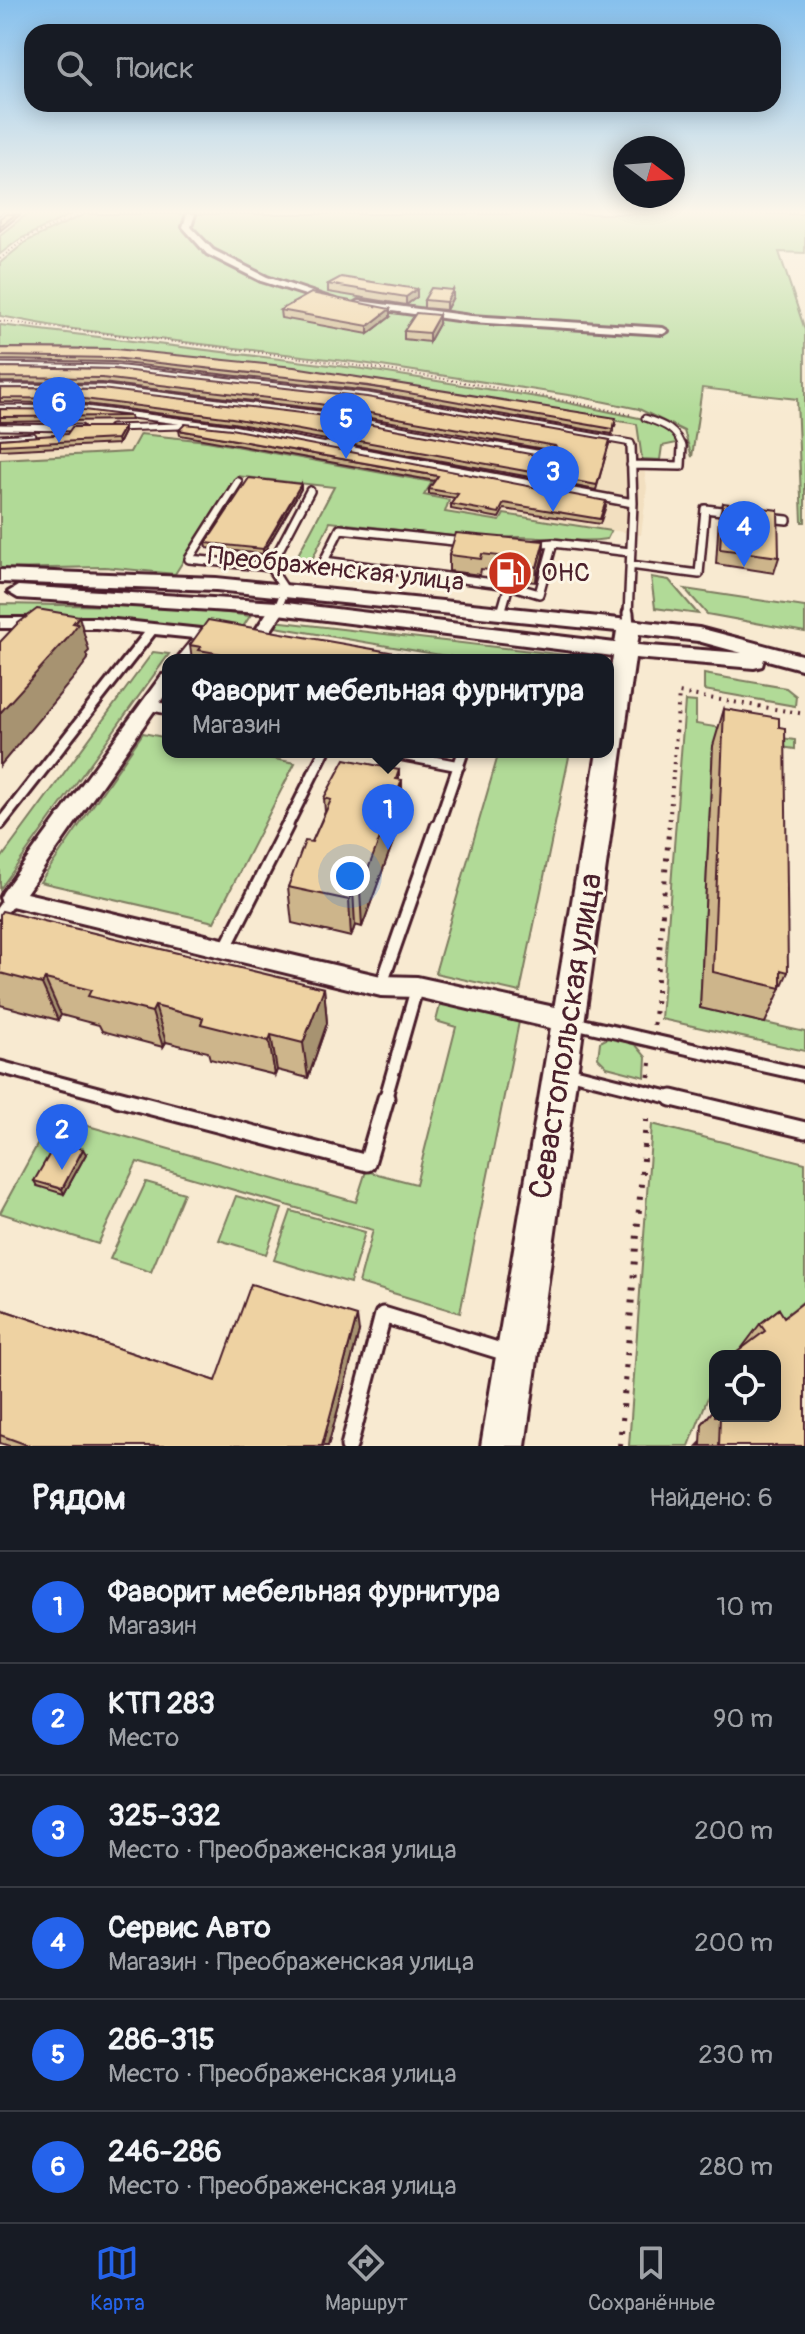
<!DOCTYPE html>
<html lang="ru">
<meta charset="utf-8">
<style>
:root{--surface:#171b24;--page:#20242c;--text:#f1f3f6;--muted:#9ea1a6;--line:#363941;--accent:#2563eb}
body{margin:0;font-family:Pangolin,sans-serif;background:var(--page);color:var(--text)}
.controls{position:absolute;right:24px;bottom:24px;display:grid;overflow:hidden;border-radius:16px;box-shadow:0 4px 20px #0003}
.controls button{width:72px;height:72px;display:grid;place-items:center;padding:0;border:0;border-bottom:2px solid var(--line);background:var(--surface);color:var(--text);font:40px sans-serif}
.compass{position:absolute;left:613px;top:136px;width:72px;height:72px;border-radius:50%;background:var(--surface);box-shadow:0 4px 20px #0003;rotate:106deg}
.you{position:absolute;left:350px;top:876px;width:28px;height:28px;margin:-20px;border:6px solid #fff;border-radius:50%;background:#1a73e8;box-shadow:0 0 0 12px #1a73e833}
.badge{display:grid;place-items:center;width:52px;height:52px;border-radius:50%;background:var(--accent);color:#fff;font-size:26px;font-weight:700}
.pin{position:absolute;translate:-50% -66px;filter:drop-shadow(0 2px 4px #0008)}
.pin::after{content:'';position:absolute;top:42px;width:28px;height:24px;background:inherit;clip-path:polygon(0 0,100% 0,50% 100%)}
.popup{position:absolute;left:162px;top:654px;width:452px;height:104px;box-sizing:border-box;display:grid;place-content:center;border-radius:16px;background:var(--surface);filter:drop-shadow(0 2px 6px #0005);font-size:26px;white-space:nowrap;color:var(--muted)}
.popup b{font-size:30px;color:var(--text)}
.popup::after{content:'';position:absolute;left:50%;top:100%;margin-left:-16px;border:16px solid transparent;border-top-color:var(--surface)}
.list{margin:0;padding:0;list-style:none}
h2{display:flex;justify-content:space-between;align-items:center;height:104px;margin:0;padding:0 32px;font-size:34px}
h2 small{font-size:26px;font-weight:400;color:var(--muted)}
.list li{display:grid;grid-template-columns:52px 1fr auto;gap:24px;align-items:center;box-sizing:border-box;height:112px;padding:0 32px;border-top:2px solid var(--line)}
.list b{display:block;font-size:30px;white-space:nowrap}
.list p{margin:0;font-size:26px;white-space:nowrap;color:var(--muted)}
.list em{font-size:26px;font-style:normal;color:var(--muted)}
.icon{flex:none;width:44px;height:44px;fill:none;stroke:currentColor;stroke-width:2;stroke-linecap:round;stroke-linejoin:round}
.map{position:relative;flex:none;width:805px;height:1446px;overflow:hidden}
.search{position:absolute;background:var(--surface);box-shadow:0 4px 20px #0003;left:24px;right:24px;top:24px;height:88px;display:flex;align-items:center;gap:20px;box-sizing:border-box;padding:0 28px;border-radius:24px;color:var(--muted);font-size:30px}
.sheet{height:776px;background:var(--surface)}
nav{display:flex;justify-content:space-around;align-items:center;box-sizing:border-box;height:112px;border-top:2px solid var(--line);background:var(--surface);font-size:22px;color:var(--muted)}
nav a{display:grid;justify-items:center;gap:4px}
nav .on{color:var(--accent)}
.map>svg:first-child{display:block}
.built{fill:#f2dfc0}
.green{fill:#b1da97;stroke:#7e7c61;stroke-width:2}
.lines{fill:none;stroke-linecap:round;stroke-linejoin:round}
.lane-far5-casing{stroke:#4a1f2b;stroke-width:7}
.lane-far4-casing{stroke:#4a1f2b;stroke-width:9}
.lane-far3-casing{stroke:#4a1f2b;stroke-width:12}
.lane-far2-casing{stroke:#4a1f2b;stroke-width:15}
.lane-far1-casing{stroke:#4a1f2b;stroke-width:17}
.lane-casing{stroke:#4a1f2b;stroke-width:21}
.street-casing{stroke:#4a1f2b;stroke-width:6}
.secondary-casing{stroke:#4a1f2b;stroke-width:6}
.path-far3{stroke:#4a1f2b;stroke-width:2;stroke-dasharray:1 3;stroke-linecap:butt}
.path-far2{stroke:#4a1f2b;stroke-width:4;stroke-dasharray:2 6;stroke-linecap:butt}
.path-far1{stroke:#4a1f2b;stroke-width:5;stroke-dasharray:3 8;stroke-linecap:butt}
.path{stroke:#4a1f2b;stroke-width:6;stroke-dasharray:3 10;stroke-linecap:butt}
.lane-far5{stroke:#fcf5e5;stroke-width:4}
.lane-far4{stroke:#fcf5e5;stroke-width:5}
.lane-far3{stroke:#fcf5e5;stroke-width:7}
.lane-far2{stroke:#fcf5e5;stroke-width:9}
.lane-far1{stroke:#fcf5e5;stroke-width:11}
.lane{stroke:#fcf5e5;stroke-width:15}
.street{fill:#fcf5e5;fill-rule:evenodd}
.secondary{fill:#fcf5e5;fill-rule:evenodd}
.wall{fill:#cdb58b;stroke:#4a1f2b;stroke-width:2}
.shaded-wall{fill:#a79371;stroke:#4a1f2b;stroke-width:2}
.building{fill:#eed2a2;stroke:#4a1f2b;stroke-width:2}
.labels{text-anchor:middle;dominant-baseline:central;stroke-width:6;stroke-linejoin:round;paint-order:stroke}
.street-label{font-size:26px;fill:#4a1f2b;stroke:#fcf5e5}
.poi-label{font-size:26px;fill:#4a1f2b;stroke:#fcf5e5;text-anchor:start}
.near-street-label{font-size:32px;fill:#4a1f2b;stroke:#fcf5e5}
</style>
<div class="map">
<svg width="805" height="1446" viewBox="0 0 805 1446">
<rect width="100%" height="100%" fill="#f8ead1"/>
<filter id="ink" filterUnits="userSpaceOnUse"><feTurbulence type="fractalNoise" baseFrequency=".0125" numOctaves="2"/><feDisplacementMap in="SourceGraphic" scale="16" xChannelSelector="R" yChannelSelector="G"/><feConvolveMatrix kernelMatrix="1 2 1 2 8 2 1 2 1" color-interpolation-filters="sRGB"/></filter>
<g filter="url(#ink)">
<path class="built" d="M0,350L120,352L637,424L647,487L641,535L504,513L499,521L444,512L423,495L431,482L207,441L140,434L130,452L0,459Z"/>
<path class="green" d="M27,214H72L20,239L0,254V235Z
M85,214H805V253L779,252L805,330V522H802L797,399L702,388L692,457L684,431L639,409L581,397L362,363L65,328L0,316V263L27,241Z
M0,325L363,369L549,399L639,418L662,425L677,437V443L662,446L660,460L642,459L637,424L395,384L0,350Z
M140,434L207,441L432,482L424,495L449,500L445,512L500,521L504,514L611,531L607,539C567,545 527,531 487,540L330,522L308,568L292,566L334,487L237,476L175,574L105,567L0,569V459L130,452Z
M651,577L669,580L698,614L655,608Z
M685,589L805,607V632L707,614Z
M0,604L181,607L250,616L239,633L42,615L0,617Z
M274,621L573,656L575,660H470L270,626Z
M153,652L169,654L0,889V860Z
M704,674L786,688L796,696L795,706L704,690Z
M685,701L696,702V724L795,740V749L767,745L713,746L700,1008L805,1032V1051L661,1019Z
M143,733L168,738V752H238L295,763L214,922L40,882Z
M499,752H570L520,992L435,973Z
M442,998L520,1017L460,1313L359,1283L373,1230L137,1162L98,1244L0,1213L53,1116L356,1202L366,1171L416,1184L456,1027L436,1021Z
M610,1037L636,1045L646,1057L645,1077L607,1067L598,1058L600,1042Z
M652,1124L805,1163V1300L735,1356H715V1379L689,1446H629Z
M146,1182L184,1193L151,1272L110,1259Z
M236,1196L282,1209L266,1254L219,1240Z
M291,1211L365,1232L350,1283L274,1260Z"/>
<g class="lines">
<g class="lane-far5-casing">
<path id="lane-far5" d="M0,218L5,214"/>
</g>
<g class="lane-far4-casing">
<path id="lane-far4" d="M0,366L114,368L368,396L631,443V448
M0,387L102,388L319,414L503,448
M0,408L85,409L232,428L337,448
M645,418C662,424 678,429 682,448
M0,427L81,428
M111,428L181,426
M0,438L33,436"/>
</g>
<g class="lane-far3-casing">
<path id="lane-far3" d="M327,446L546,487
M492,446L553,457L546,487L633,503
M631,465L681,466L682,446
M238,482L189,559L270,567L310,491
M769,518L787,520
M463,542L340,529L324,561L509,585L539,594L553,543L630,552
M533,545L553,543
M630,565L699,574L705,509L730,512
M270,567L285,590L278,608
M501,613L509,585
M628,615L633,503L631,446"/>
</g>
<g class="lane-far2-casing">
<path id="lane-far2" d="M628,613L629,626
M148,705L168,709
M387,752L459,766
M0,824L152,630
M286,828L324,752
M437,828L463,752"/>
</g>
<g class="lane-far1-casing">
<path id="lane-far1" d="M0,913L11,898
M225,949L287,826
M381,986L437,826
M575,1023L805,1075
M0,1067L124,1100
M567,1072L680,1100
M385,1100L417,987"/>
</g>
<g class="lane-casing">
<path id="lane" d="M117,1098L367,1163L386,1098
M672,1098L805,1130
M349,1446L383,1315L507,1353"/>
</g>
<g class="street-casing">
<path id="street" d="M187,214H195L191,227L213,250L267,277L339,301L331,303L261,281L207,254L183,227Z
M359,301L471,316L663,328L668,331L663,334L471,322L356,306L354,304Z
M278,603L286,608L263,642L240,641L238,638L240,635L253,634L272,605Z
M0,618H96L220,631L228,636L220,641L210,640L193,660H176L194,638L96,628H0Z
M168,674V691L26,893L381,976L417,977L568,1010L577,1013L580,1021L577,1029L568,1032L417,997L381,996L3,904L0,898L3,892L162,675Z"/>
</g>
<g class="secondary-casing">
<path id="secondary" d="M0,570L216,578L629,620L699,628L805,656V670L764,659L762,666L754,668L635,658L525,1446H481L597,752H608V688L613,656L278,614L18,598L8,592L18,586L278,602L615,643L617,631L216,590L0,582ZM639,634L698,641L742,653L637,645Z"/>
</g>
<path class="path-far3" d="M0,259L26,238L81,214
M0,321C211,347 424,368 632,415"/>
<path class="path-far2" d="M669,828L679,693L805,714"/>
<path class="path-far1" d="M654,1025L669,826
M649,1077L651,1058"/>
<path class="path" d="M620,1446L647,1109"/>
<use href="#lane-far5" class="lane-far5"/>
<use href="#lane-far4" class="lane-far4"/>
<use href="#lane-far3" class="lane-far3"/>
<use href="#lane-far2" class="lane-far2"/>
<use href="#lane-far1" class="lane-far1"/>
<use href="#lane" class="lane"/>
<use href="#street" class="street"/>
<use href="#secondary" class="secondary"/>
</g>
<path class="wall" d="M328,284L417,289V297L406,305L328,292Z
M453,290V297L446,310L424,308V300Z
M280,310L390,317L368,334L281,318Z
M439,324L429,342L404,339V331Z
M0,348L115,349L616,423L612,434L369,391L114,362L0,360Z
M0,367L113,369L610,440L596,490L554,482L559,457L554,451L320,409L102,383L0,382Z
M0,388L101,389L545,462L541,479L233,423L86,404L0,402Z
M0,409L130,416L131,420L0,422Z
M179,430L606,506L600,524L504,509L499,518L451,509V504L455,498L429,494V489L435,481L180,435Z
M124,432L118,444L0,450V439Z
M301,484V489L263,554L207,548L206,543Z
M723,503L779,557L774,573L716,564L719,517Z
M544,541L543,556L536,582L514,580L515,573L481,569L480,575L449,571V555Z
M190,645L435,660H192Z
M724,709L788,972L765,1023L700,1008L713,746Z
M399,770V780H402V817L362,927L355,925L351,937L292,923L288,887L312,842L325,812L324,798Z
M0,973L324,988L327,1023L308,1078L277,1070L275,1075L210,1059L208,1052L166,1042L163,1047L102,1031L99,1025L61,1015L58,1020L0,1005Z
M86,1154L64,1194L37,1186L34,1181Z
M0,1309L216,1381L359,1332L328,1446H9L0,1443Z
M779,1309L805,1446H697L700,1443L701,1444L702,1424L715,1408V1416H775L741,1349L760,1324Z"/>
<path class="shaded-wall" d="M16,214H21L0,231V226Z
M417,289V297L406,305V297Z
M453,290V297L446,310V302Z
M390,309V317L368,334V326Z
M439,315V324L429,342V333Z
M124,427V432L118,444L117,439Z
M301,484V489L263,554V549Z
M544,541L543,556L536,582L537,567Z
M79,616L89,651L86,654L88,659L76,675L0,766V713Z
M399,770V787L402,780V817L362,927L360,890Z
M353,889L355,925L351,937L349,900Z
M45,979L61,1015L58,1020L42,984Z
M324,988L327,1023L308,1078L303,1043Z
M155,1006L166,1042L163,1047L152,1012Z
M271,1035L277,1070L275,1075L269,1041Z
M83,1149L86,1154L64,1194L62,1189Z
M357,1316L359,1332L328,1446H322Z"/>
<path class="building" d="M6,214H16L0,226V218Z
M341,277L417,289L406,297L328,284Z
M431,288L453,290L446,302L424,300Z
M311,293L390,309L368,326L280,310Z
M416,313L439,315L429,333L404,331Z
M0,348L115,349L294,367L616,418L613,429L369,386L113,358L0,356Z
M0,367L113,369L367,397L610,440L597,485L554,477L560,453L555,446L319,404L102,378L0,377Z
M0,388L101,389L318,415L546,457L542,474L232,418L84,399L0,398Z
M0,409L84,410L130,416L0,417Z
M185,424L231,429L606,501L600,519L504,503L499,513L451,504L458,494L429,489L438,476L179,430Z
M72,427H124L117,439L0,445V439L67,434Z
M249,478L301,484L263,549L206,543Z
M723,503L778,510L779,557L720,549Z
M456,533L544,541L537,567L515,564L517,558L482,554L481,559L449,555Z
M37,609L79,616L73,623L78,624L66,640L0,713V642L17,624Z
M208,620L435,660H255L199,650L201,647L190,645Z
M724,709L779,718V727L785,728L788,972L781,970V988L713,972Z
M345,759L399,770L396,779L402,780L360,890L353,889L349,900L288,887L305,841L312,842L331,800L324,798Z
M2,911L324,988L303,1043L271,1035L269,1041L201,1024L203,1018L155,1006L152,1012L88,996L91,990L45,979L42,984L0,973V914Z
M57,1141L83,1149L62,1189L34,1181Z
M251,1284L357,1316L322,1446H30L0,1435V1309L216,1381Z
M805,1301V1446H719L720,1416H775V1356H732L765,1331L760,1324L779,1309L784,1317Z"/>
</g>
<linearGradient id="sky" x2="0" y2="1"><stop stop-color="#86c0ed"/><stop offset="0.51" stop-color="#fcf6ea"/><stop offset="1" stop-color="#fcf6ea" stop-opacity="0"/></linearGradient>
<rect width="805" height="416" fill="url(#sky)"/>
<defs>
<g id="fuel-disc" transform="scale(2.3)"><circle r="9.5" fill="#c8321e" stroke="#fcf5e5"/><path d="M-5.5-6h7V0h2V4h1.3V-2.5L3-4.5l.8-.8L6-3V5H2.5V1h-1V6h-7ZM-4.2-4.7v3.2H.2V-4.7Z" fill="#fff"/></g>
</defs>
<g fill-rule="evenodd">
<use href="#fuel-disc" x="510" y="573"/>
</g>
<g class="labels">
<g class="street-label">
<text transform="translate(336 569) rotate(6)">Преображенская улица</text>
</g>
<g class="poi-label">
<text x="541" y="573">ОНС</text>
</g>
<g class="near-street-label">
<text transform="translate(566 1036) rotate(-81)">Севастопольская улица</text>
</g>
</g>
</svg>
<div class="controls">
<button><svg class="icon" aria-label="locate" viewBox="0 0 24 24"><circle cx="12" cy="12" r="6"/><path d="M12 2v4M12 18v4M2 12h4M18 12h4"/></svg></button>
</div>
<svg class="compass" viewBox="-18 -18 36 36"><path d="M0-13l5 13h-10z" fill="#e53935"/><path d="M0 13l5-13h-10z" fill="#9ea1a6"/></svg>
<div class="you"></div>
<div class="pin badge" style="left:388px;top:850px">1</div>
<div class="popup"><b>Фаворит мебельная фурнитура</b>Магазин</div>
<div class="pin badge" style="left:62px;top:1170px">2</div>
<div class="pin badge" style="left:553px;top:512px">3</div>
<div class="pin badge" style="left:744px;top:567px">4</div>
<div class="pin badge" style="left:346px;top:459px">5</div>
<div class="pin badge" style="left:59px;top:443px">6</div>
<div class="search"><svg class="icon" aria-label="search" viewBox="0 0 24 24"><circle cx="10" cy="10" r="6"/><path d="M15 15l6 6"/></svg>Поиск</div>
</div>
<section class="sheet">
<h2>Рядом<small>Найдено: 6</small></h2>
<ul class="list">
<li><span class="badge">1</span><div><b>Фаворит мебельная фурнитура</b><p>Магазин</p></div><em>10 m</em></li>
<li><span class="badge">2</span><div><b>КТП 283</b><p>Место</p></div><em>90 m</em></li>
<li><span class="badge">3</span><div><b>325-332</b><p>Место · Преображенская улица</p></div><em>200 m</em></li>
<li><span class="badge">4</span><div><b>Сервис Авто</b><p>Магазин · Преображенская улица</p></div><em>200 m</em></li>
<li><span class="badge">5</span><div><b>286-315</b><p>Место · Преображенская улица</p></div><em>230 m</em></li>
<li><span class="badge">6</span><div><b>246-286</b><p>Место · Преображенская улица</p></div><em>280 m</em></li>
</ul>
</section>
<nav>
<a class="on"><svg class="icon" aria-label="map" viewBox="0 0 24 24"><path d="M3 6l6-2 6 2 6-2v14l-6 2-6-2-6 2zM9 4v14M15 6v14"/></svg>Карта</a>
<a><svg class="icon" aria-label="directions" viewBox="0 0 24 24"><path d="M12 3l9 9-9 9-9-9zM9 14v-3h6M13 9l2 2-2 2"/></svg>Маршрут</a>
<a><svg class="icon" aria-label="saved" viewBox="0 0 24 24"><path d="M7 4h10v16l-5-4-5 4z"/></svg>Сохранённые</a>
</nav>
